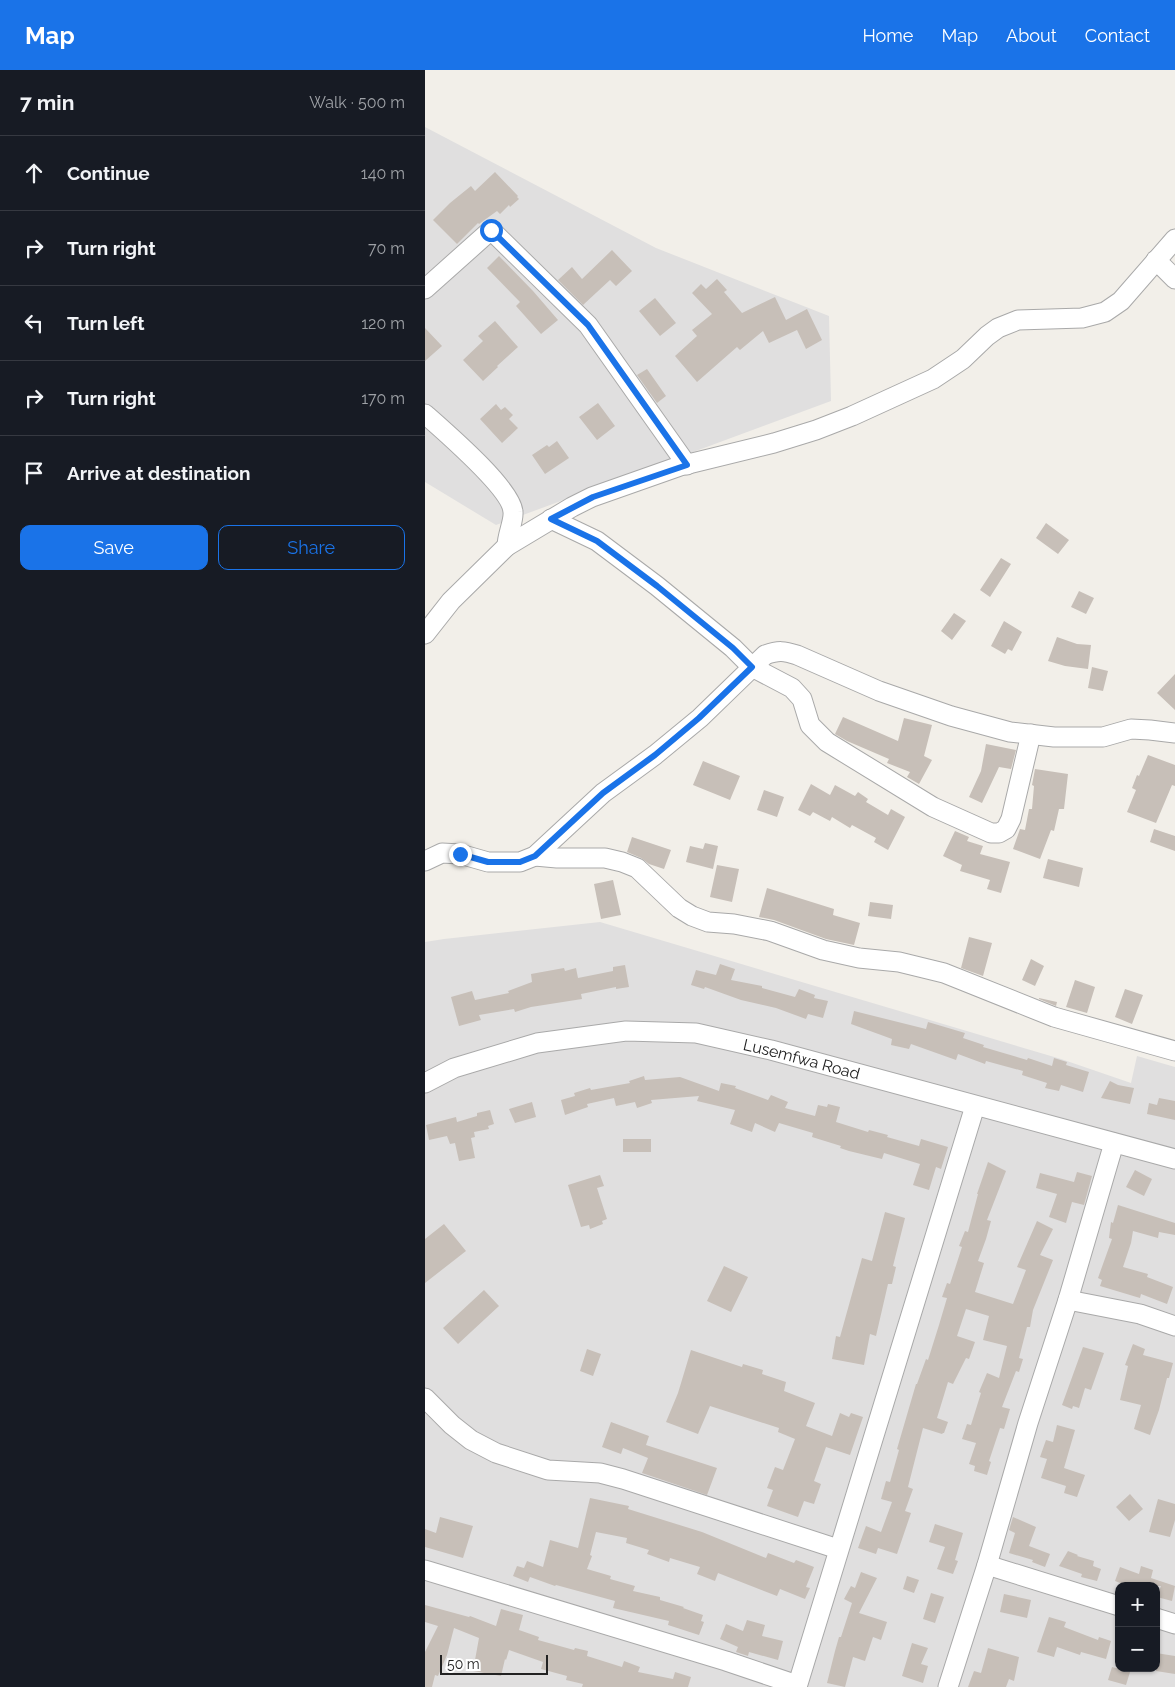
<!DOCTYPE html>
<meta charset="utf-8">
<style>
:root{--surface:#171b24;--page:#242831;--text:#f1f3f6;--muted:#9ea1a6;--line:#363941;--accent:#1a73e8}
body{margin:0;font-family:Raleway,sans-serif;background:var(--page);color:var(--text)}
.controls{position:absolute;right:15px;bottom:15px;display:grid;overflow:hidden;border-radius:10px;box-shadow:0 1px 4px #0004}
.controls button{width:45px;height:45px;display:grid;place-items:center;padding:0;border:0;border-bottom:1px solid var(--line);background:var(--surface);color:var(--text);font:25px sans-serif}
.scale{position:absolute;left:15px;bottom:12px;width:108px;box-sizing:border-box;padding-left:5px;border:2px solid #222;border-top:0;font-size:14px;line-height:18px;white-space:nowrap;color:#222;-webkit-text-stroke:4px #fff;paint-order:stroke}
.stop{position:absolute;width:15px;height:15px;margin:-11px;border:4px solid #1a73e8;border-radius:50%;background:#fff}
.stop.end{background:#1a73e8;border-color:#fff;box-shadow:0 1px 5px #0008}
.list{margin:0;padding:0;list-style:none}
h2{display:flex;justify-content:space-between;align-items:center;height:65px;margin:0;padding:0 20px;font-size:21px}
h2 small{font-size:16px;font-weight:400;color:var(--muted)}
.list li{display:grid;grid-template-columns:32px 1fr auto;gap:15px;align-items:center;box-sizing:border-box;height:75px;padding:0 20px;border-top:1px solid var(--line)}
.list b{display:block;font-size:19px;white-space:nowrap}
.list em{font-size:16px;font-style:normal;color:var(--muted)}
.actions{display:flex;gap:10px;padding:15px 20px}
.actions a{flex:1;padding:11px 0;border:1px solid var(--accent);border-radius:10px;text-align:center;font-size:18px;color:var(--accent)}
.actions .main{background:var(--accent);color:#fff}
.icon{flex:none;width:28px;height:28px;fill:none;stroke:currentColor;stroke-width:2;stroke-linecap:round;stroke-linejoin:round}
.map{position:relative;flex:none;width:750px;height:1617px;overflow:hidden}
header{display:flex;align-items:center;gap:30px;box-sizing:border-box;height:70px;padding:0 25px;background:var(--accent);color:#fff}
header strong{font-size:24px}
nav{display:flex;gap:28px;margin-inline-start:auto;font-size:18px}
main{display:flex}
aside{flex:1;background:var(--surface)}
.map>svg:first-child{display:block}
.residential{fill:#e0dfdf;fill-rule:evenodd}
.building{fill:#c7bfb8}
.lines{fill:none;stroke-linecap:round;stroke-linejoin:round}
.minor-casing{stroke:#a9a9a9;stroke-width:21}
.minor{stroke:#fff;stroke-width:19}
.route{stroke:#1a73e8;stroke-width:6}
.labels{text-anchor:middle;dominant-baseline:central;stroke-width:4;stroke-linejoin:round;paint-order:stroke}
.street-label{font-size:16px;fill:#222;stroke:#fff}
</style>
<header>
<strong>Map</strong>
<nav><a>Home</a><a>Map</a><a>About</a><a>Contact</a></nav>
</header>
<main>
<aside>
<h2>7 min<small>Walk · 500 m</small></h2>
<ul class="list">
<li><svg class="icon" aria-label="ahead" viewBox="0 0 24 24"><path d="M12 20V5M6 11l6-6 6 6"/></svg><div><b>Continue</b></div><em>140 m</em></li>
<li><svg class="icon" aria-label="right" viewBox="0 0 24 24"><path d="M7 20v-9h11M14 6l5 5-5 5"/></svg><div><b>Turn right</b></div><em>70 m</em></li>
<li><svg class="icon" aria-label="left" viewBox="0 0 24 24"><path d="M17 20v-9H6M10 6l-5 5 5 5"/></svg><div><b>Turn left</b></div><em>120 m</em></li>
<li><svg class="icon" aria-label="right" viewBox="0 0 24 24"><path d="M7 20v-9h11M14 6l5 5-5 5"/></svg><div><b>Turn right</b></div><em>170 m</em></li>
<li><svg class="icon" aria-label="arrive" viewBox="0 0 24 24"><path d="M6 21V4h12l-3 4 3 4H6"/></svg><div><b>Arrive at destination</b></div></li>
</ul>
<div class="actions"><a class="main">Save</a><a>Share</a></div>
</aside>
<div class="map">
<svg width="750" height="1617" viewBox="0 0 750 1617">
<rect width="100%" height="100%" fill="#f2efe9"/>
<path class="residential" d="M0,57L231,178L404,246L406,331L71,455L0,412Z
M175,852L636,989L706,1013L712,986L750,997V1617H0V872L19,869ZM694,1516H731V1598H694Z"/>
<path class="building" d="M70,102L93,126L92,127L94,129L85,137L84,135L75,144L72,141L54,154L53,153L32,174L8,150L25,133L46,116L50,121Z
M187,180L207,201L191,216L185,210L158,235L133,210L147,197L157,209Z
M74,186L108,221L133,250L116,264L91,236L95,232L62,198Z
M292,209L302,220L299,222L317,243L350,227L361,250L382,239L397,270L381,279L372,260L344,273L338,261L315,280L312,277L272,312L250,286L272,266L267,260L287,244L267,223L276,214L281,219Z
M230,228L251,253L235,266L214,241Z
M70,251L93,277L72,296L73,297L58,311L38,290L58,271L53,266Z
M0,258L17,276L0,291Z
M222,299L241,326L232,333L212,305Z
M173,333L190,356L172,370L154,347Z
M71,334L76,340L80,337L88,345L84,349L93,358L77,373L55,349Z
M132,371L144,388L120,404L107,385L122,375L124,377Z
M621,453L644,470L633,484L611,468Z
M576,488L586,494L565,527L555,520Z
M654,521L669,528L661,544L646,537Z
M529,543L541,551L527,570L516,561Z
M579,551L597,562L587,581L583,579L580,584L566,576Z
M632,567L652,574L666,575L663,599L640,596L623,591Z
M667,597L683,601L678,621L663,618Z
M750,604V640L732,623Z
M418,647L473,671L479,648L507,655L499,686L507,690L494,714L482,707L485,702L462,693L464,689L422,671L410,664Z
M561,674L591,680L586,699L574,697L557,733L544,727L556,701Z
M723,685L750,695V716L747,715L731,753L702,742L711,720L707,718L712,705L714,706Z
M278,691L315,706L305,730L268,715Z
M610,699L643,704L639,739H634L629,761L626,760L615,789L588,779L595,759L600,760L604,739H607L609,716L607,715Z
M386,714L405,725L410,715L430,726L433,722L443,729L441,732L463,745L466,739L480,747L463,780L449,772L451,768L427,755L425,758L407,747L405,751L388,742L385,746L373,740Z
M339,720L359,727L352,747L332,740Z
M729,759L750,766V781L725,772Z
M530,761L544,767L542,771L558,776L555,784L585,792L576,823L562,819L565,810L535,801L537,795L518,786Z
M207,767L246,780L239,799L224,794L216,788L202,782Z
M280,773L293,776L288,799L261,792L265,776L278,779Z
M623,789L658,798L654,817L618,808Z
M292,795L314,799L307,832L285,827Z
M188,810L196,845L176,849L169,814Z
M342,818L409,839L408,845L435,853L429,875L401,869L349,850L334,847Z
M445,832L468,835L466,849L443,846Z
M544,867L567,873L558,906L536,898Z
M606,889L619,896L610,916L597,910Z
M295,894L310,899L306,910L337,916V918L370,927L374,919L390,925L389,928L403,931L398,948L383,944L381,949L351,938L316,930L280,917L279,919L266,915L271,900L291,905Z
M200,895L204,917L191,919V917L156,924L157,929L106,937L90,942L89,939L54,945L56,950L34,956L26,927L47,921L50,930L84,923L83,921L107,912L106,904L139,898L140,901L151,898L153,908L188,901V897Z
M650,910L670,917L662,943L641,937Z
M700,919L718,925L707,954L690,947Z
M614,928L632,932L631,936L614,929Z
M429,941L501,959L503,952L540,963L538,968L559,975L558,977L602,990L603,988L627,996L629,988L642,992L641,995L664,1002L658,1022L636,1015L634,1021L620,1018L622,1013L597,1005L598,1001L561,991L560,994L533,984L531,990L486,974L484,979L466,975L467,969L426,954Z
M219,1006L220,1010L255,1007L294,1021L296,1013L311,1016L310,1018L343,1030L346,1025L363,1032L360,1038L390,1046L393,1035L402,1037L403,1034L415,1037L411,1052L443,1062L444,1060L463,1065L462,1067L494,1076L496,1069L523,1077L516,1099L511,1097L504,1120L488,1115L495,1094L459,1083L457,1089L424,1081L415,1078L416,1076L387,1067L388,1063L354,1053L350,1062L330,1053L327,1062L305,1054L310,1040L272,1031L274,1026L226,1030L227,1033L212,1038L210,1032L191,1036L189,1028L162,1034L163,1037L140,1045L136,1030L150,1026L149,1023L165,1018L166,1020L205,1013L204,1011Z
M685,1011L693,1015L709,1018L705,1034L676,1028Z
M734,1028L750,1031V1050L722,1044L724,1033L732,1035Z
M107,1032L111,1047L90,1053L84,1039Z
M65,1040L69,1054L63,1056L64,1059L49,1062L50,1067L46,1068L50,1088L34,1091L30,1073L25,1074L22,1066L4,1070L1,1055L31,1047L32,1052L52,1046V1043Z
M198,1069H226V1082H198Z
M563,1092L581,1101L562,1150L566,1151L561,1169L553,1191L559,1193L550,1222L588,1234L601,1200L592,1197L612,1151L628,1159L615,1185L628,1190L608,1240L605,1257H602L594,1288L598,1289L594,1302L591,1301L577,1337L585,1339L579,1359L575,1358L564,1391L566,1392L562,1405L549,1401L550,1396L544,1394L551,1373L537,1369L542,1354L546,1355L556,1323L554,1322L562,1303L574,1308L582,1276L558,1270L564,1246L541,1239L532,1266L550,1272L544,1289L541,1288L528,1314L523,1312L512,1348L523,1352L519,1363H518L517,1364L498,1358L483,1417L488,1419L480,1441L486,1443L472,1484L453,1478L451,1484L433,1478L441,1456L456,1462L467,1432L456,1429L461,1411L465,1412L474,1380L472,1379L491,1314H492L501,1289L503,1290L514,1255L522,1228L517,1227L522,1213L525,1214L537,1177L534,1176L540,1161L543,1162L553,1124H552Z
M710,1100L727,1109L719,1126L701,1117Z
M652,1102L667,1106L659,1135L647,1132L641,1153L624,1147L632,1124L611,1118L615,1103L649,1112Z
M175,1105L179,1116L172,1118L182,1149L177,1151L178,1154L165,1159L164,1155L156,1157L143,1115Z
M693,1135L750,1153V1165L734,1162L733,1168L708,1161L706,1173L698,1197L723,1204L722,1207L748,1217L742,1234L716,1224L715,1228L675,1216L677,1210L673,1208L687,1169L684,1168L686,1152L688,1153Z
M460,1142L480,1148L468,1196L471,1197L467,1214H463L451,1266L445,1264L439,1295L407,1289L411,1266L415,1267L437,1188L447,1191Z
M19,1154L41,1181L0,1213V1169Z
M299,1196L323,1207L306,1242L282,1231Z
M59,1220L74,1236L33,1274L18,1258Z
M708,1274L720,1279L718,1285L748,1293L744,1308H742L734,1340L725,1365L709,1359L716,1335L695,1330L703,1296L700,1295Z
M658,1277L679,1283L666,1320L660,1318L654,1338L648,1336L647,1339L637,1335Z
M162,1279L176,1284L168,1306L155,1301Z
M266,1280L317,1297L318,1294L338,1300L337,1304L361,1312L359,1321L390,1333L381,1356L407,1366L415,1343L424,1347L426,1343L438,1347L425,1385L401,1377L389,1411L396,1414L389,1434L379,1431L373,1447L342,1436L348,1420L342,1418L350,1397L358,1400L370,1369L353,1362L354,1358L285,1336L273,1364L241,1352L253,1323Z
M186,1352L224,1366L221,1375L292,1398L282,1425L217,1403L223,1388L198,1378L196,1384L177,1377Z
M632,1355L650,1360L639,1398L660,1405L652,1427L639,1423L641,1416L616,1408L622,1389L615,1387L621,1370L628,1372Z
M705,1424L718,1439L704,1451L691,1437Z
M165,1428L204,1436L203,1439L277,1462L341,1488L343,1483L369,1493L371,1490L389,1497L381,1517L385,1518L380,1529L355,1519L352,1526L293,1503L290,1511L272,1504L275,1497L245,1488L244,1492L222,1484L224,1480L201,1473L202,1468L171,1462L165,1485L167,1486L162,1499L186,1506L185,1509L210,1516L208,1521L235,1527V1530L259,1537L258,1538L278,1545L276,1551L279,1552L274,1565L243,1555L244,1551L188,1538L190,1531L131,1515L130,1516L105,1507L103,1512L88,1506L92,1496L99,1498L102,1491L118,1497L125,1470L153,1478Z
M733,1429L750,1434V1450L745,1467L724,1462Z
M15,1447L48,1456L38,1488L0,1477V1459L11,1463Z
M588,1447L611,1457L604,1476L625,1484L620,1497L607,1492L608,1490L584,1483L590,1463L584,1460Z
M510,1454L538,1463L530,1490L533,1491L528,1504L512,1499L520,1477L504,1472Z
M643,1481L653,1485L652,1486L669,1491L668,1496L676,1499L672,1511L656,1507L657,1504L634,1496Z
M716,1496L728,1500L726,1508L750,1516L747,1531L732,1527L736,1516H703L690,1511L695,1497L714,1504Z
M436,1502L452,1508L434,1543L462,1552L456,1570L448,1567L440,1591L428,1587L420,1617L402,1613L410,1581L414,1567H416L427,1533L419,1529L426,1516L430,1518Z
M482,1506L494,1510L489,1523L478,1519Z
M506,1523L519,1527L510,1553L498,1549Z
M579,1524L606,1530L602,1548L575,1542Z
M0,1535L44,1547L45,1546L71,1556L76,1539L98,1545L94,1560L114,1567L113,1570L149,1580L150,1578L163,1581L162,1586L197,1597L199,1591L215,1597L213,1602L248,1609L250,1602L266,1607L263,1617H157L158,1614L141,1610L142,1606L116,1599L118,1592L84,1580L81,1590L80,1589L76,1606L48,1601L54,1568L29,1558L22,1585L13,1606L10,1605L7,1617H0V1582L13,1556L0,1552Z
M624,1547L641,1552L639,1557L673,1570L674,1567L686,1571L681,1589L656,1582L655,1585L632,1577L629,1587L612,1582Z
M322,1550L340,1555L337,1566L358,1571L353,1590L324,1582L323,1586L311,1582L313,1577L295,1569L301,1554L318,1561Z
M487,1573L503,1578L496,1594L503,1596L498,1613L477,1606Z
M563,1578L594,1587L589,1611L584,1609L581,1617H543L549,1601L556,1603Z
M731,1583L750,1586V1604L731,1601Z
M687,1597L705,1602L701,1615L683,1610Z"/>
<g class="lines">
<g class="minor-casing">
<g id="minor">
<path d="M731,190L750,209"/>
<path d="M0,219L66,160L163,255L262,395"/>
<path d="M0,344C19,361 87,419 88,442C89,451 82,465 82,476"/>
<path d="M126,449L172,471L232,516L308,578L327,597L367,618L377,629L385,655L402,672L508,737L566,763H574L581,759L586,749L606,664"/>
<path d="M0,564L26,531L82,476L147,437L167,427L255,396L349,373L391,360L427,346L508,309L538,289L562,266L573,258L593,250L657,248L680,242L696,231L750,169"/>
<path d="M110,786L132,788H180L197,792L212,798L254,838L267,846L283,852L309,854L345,861L398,880L434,888L474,892L519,903L629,947L750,981"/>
<path d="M0,791L17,783L35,784L63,792H95L110,786L178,723L230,685L275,648L340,585C354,580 359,581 372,585L454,621L526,646L585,662L629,667H678L706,659L725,660L750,663"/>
<path id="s1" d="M0,1013L29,998L112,973L201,961L271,963L346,980L750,1089"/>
<path d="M643,1230L715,1244L750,1256"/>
<path d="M0,1328L27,1355L46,1370L71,1383L123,1400L175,1403L198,1409L413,1479"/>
<path d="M562,1495L694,1536"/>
<path d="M0,1500L301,1591L372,1615"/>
<path d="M731,1548L750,1554"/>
<path d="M372,1617L550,1036"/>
<path d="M523,1617L562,1495L603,1353L643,1230L689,1073"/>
</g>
</g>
<use href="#minor" class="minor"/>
</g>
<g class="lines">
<path class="route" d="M35,784L63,792H95L110,786L178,723L230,685L274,648L327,597L308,578L232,516L172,471L126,449L168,427L262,395L163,255L66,160"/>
</g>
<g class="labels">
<g class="street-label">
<text stroke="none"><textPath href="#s1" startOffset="388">Lusemfwa Road</textPath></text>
</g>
</g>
</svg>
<div class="controls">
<button>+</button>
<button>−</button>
</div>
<div class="scale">50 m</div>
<div class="stop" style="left:66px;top:160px"></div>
<div class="stop end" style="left:35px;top:784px"></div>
</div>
</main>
